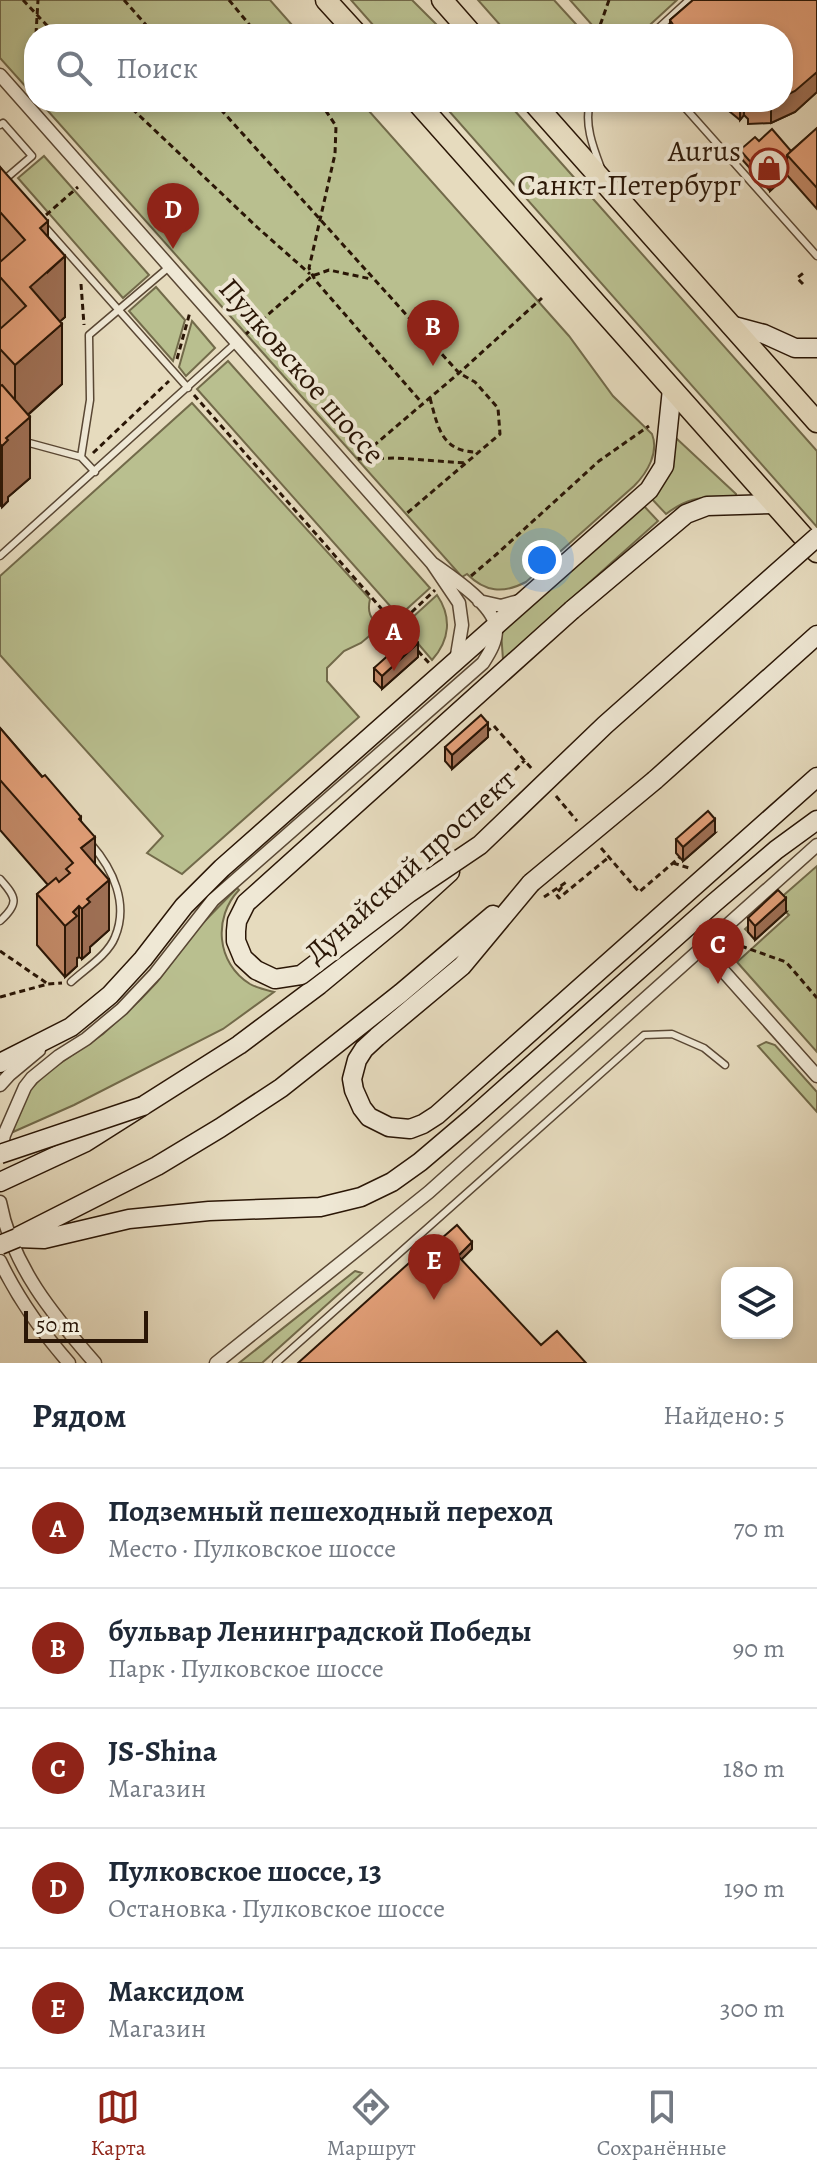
<!DOCTYPE html>
<html lang="ru">
<meta charset="utf-8">
<style>
:root{--surface:#fff;--page:#f6f6f7;--text:#1f2937;--muted:#747a83;--line:#e0e1e3;--accent:#8f2418}
body{margin:0;font-family:Alegreya,serif;background:var(--page);color:var(--text)}
.controls{position:absolute;right:24px;bottom:24px;display:grid;overflow:hidden;border-radius:16px;box-shadow:0 4px 12px #0003}
.controls button{width:72px;height:72px;display:grid;place-items:center;padding:0;border:0;border-bottom:2px solid var(--line);background:var(--surface);color:var(--text);font:40px sans-serif}
.scale{position:absolute;left:24px;bottom:20px;width:124px;box-sizing:border-box;padding-left:8px;border:4px solid #2a1606;border-top:0;font-size:22px;line-height:28px;white-space:nowrap;color:#2a1606;-webkit-text-stroke:6px #efe8d5;paint-order:stroke}
.you{position:absolute;left:542px;top:560px;width:28px;height:28px;margin:-20px;border:6px solid #fff;border-radius:50%;background:#1a73e8;box-shadow:0 0 0 12px #1a73e833}
.badge{display:grid;place-items:center;width:52px;height:52px;border-radius:50%;background:var(--accent);color:#fff;font-size:26px;font-weight:700}
.pin{position:absolute;translate:-50% -66px;filter:drop-shadow(0 2px 4px #0008)}
.pin::after{content:'';position:absolute;top:42px;width:28px;height:24px;background:inherit;clip-path:polygon(0 0,100% 0,50% 100%)}
.list{margin:0;padding:0;list-style:none}
h2{display:flex;justify-content:space-between;align-items:center;height:104px;margin:0;padding:0 32px;font-size:34px}
h2 small{font-size:26px;font-weight:400;color:var(--muted)}
.list li{display:grid;grid-template-columns:52px 1fr auto;gap:24px;align-items:center;box-sizing:border-box;height:120px;padding:0 32px;border-top:2px solid var(--line)}
.list b{display:block;font-size:30px;white-space:nowrap}
.list p{margin:0;font-size:26px;white-space:nowrap;color:var(--muted)}
.list em{font-size:26px;font-style:normal;color:var(--muted)}
.icon{flex:none;width:44px;height:44px;fill:none;stroke:currentColor;stroke-width:2;stroke-linecap:round;stroke-linejoin:round}
.map{position:relative;flex:none;width:817px;height:1363px;overflow:hidden}
.search{position:absolute;background:var(--surface);box-shadow:0 4px 12px #0003;left:24px;right:24px;top:24px;height:88px;display:flex;align-items:center;gap:20px;box-sizing:border-box;padding:0 28px;border-radius:32px;color:var(--muted);font-size:30px}
.sheet{height:704px;background:var(--surface)}
nav{display:flex;justify-content:space-around;align-items:center;box-sizing:border-box;height:112px;border-top:2px solid var(--line);background:var(--surface);font-size:22px;color:var(--muted)}
nav a{display:grid;justify-items:center;gap:4px}
nav .on{color:var(--accent)}
.map>svg:first-child{display:block}
.green{fill:#b9bf8f;stroke:#726a4a;stroke-width:2}
.lines{fill:none;stroke-linecap:round;stroke-linejoin:round}
.lane-casing{stroke:#594734;stroke-width:9}
.street-casing{stroke:#594734;stroke-width:15}
.secondary-casing{stroke:#2a1606;stroke-width:21}
.primary-casing{stroke:#2a1606;stroke-width:23}
.path{stroke:#2a1606;stroke-width:3;stroke-dasharray:6 4;stroke-linecap:butt}
.lane{stroke:#efe8d5;stroke-width:6}
.street{stroke:#efe8d5;stroke-width:12}
.secondary{stroke:#efe8d5;stroke-width:18}
.primary{stroke:#e6dbbe;stroke-width:20}
.secondary-bridge-casing{stroke:#2a1606;stroke-width:21;stroke-linecap:butt}
.secondary-bridge{stroke:#efe8d5;stroke-width:18}
.wall{fill:#c28967;stroke:#2a1606;stroke-width:2}
.shaded-wall{fill:#9e6f54;stroke:#2a1606;stroke-width:2}
.building{fill:#e29f78;stroke:#2a1606;stroke-width:2}
.labels{text-anchor:middle;dominant-baseline:central;stroke-width:8;stroke-linejoin:round;paint-order:stroke}
.poi-label{font-size:30px;fill:#2a1606;stroke:#efe8d5;text-anchor:end}
.street-label{font-size:30px;fill:#2a1606;stroke:#efe8d5}
</style>
<div class="map">
<svg width="817" height="1363" viewBox="0 0 817 1363">
<rect width="100%" height="100%" fill="#e6dbbe"/>
<filter id="stains"><feTurbulence type="fractalNoise" baseFrequency=".0025" numOctaves="4"/><feColorMatrix values="0 0 0 0 .2 0 0 0 0 .09 0 0 0 0 .02 0 0 0 .5 -.17"/></filter>
<radialGradient id="worn" r=".72"><stop offset=".6" stop-color="#630" stop-opacity="0"/><stop offset="1" stop-color="#630" stop-opacity=".3"/></radialGradient>
<path class="green" d="M0,0H270L300,34H34V96L0,58Z
M351,0H412L446,34H381Z
M478,0H554L585,34H508Z
M570,0H677L640,34H600Z
M40,102H361L569,336L613,396L652,434C659,452 648,472 634,486L526,582C503,594 485,592 467,574L462,577Z
M441,102H507L817,451V527Z
M44,156L149,275L123,298L18,178Z
M156,287L185,320L173,361L129,311Z
M192,321L215,348L186,376L179,367Z
M228,361L430,588L399,616L197,389Z
M192,403L370,599C367,612 370,618 380,627L361,643L344,651L327,668V681L359,717L182,874L147,853L163,836L0,655V576Z
M676,438L736,494V497C705,499 694,493 666,514L651,498Z
M643,505L658,521L503,660L501,631Z
M437,595C452,617 450,640 432,660L403,626Z
M817,866V1052L737,962L789,915L778,904L747,931L745,929Z
M237,888L239,890C213,917 216,963 250,984C257,988 266,990 274,992L223,1029L74,1105L13,1132L15,1119L29,1091L46,1073L103,1034L141,999L157,982L198,928Z
M766,1042L775,1045L817,1092V1112L758,1046Z
M355,1271L362,1273L262,1363H239Z"/>
<g class="lines">
<g class="lane-casing">
<path id="lane" d="M652,34L689,0
M590,102C584,124 593,147 601,168
M680,102L817,256
M0,125L3,123L32,156L4,180
M44,226L188,388
M22,441L81,457
M95,472L81,457L90,400L89,335L169,267
M0,556L237,342
M0,879C16,897 20,903 0,921
M71,982C85,969 108,955 115,937C129,904 113,869 91,844
M276,1363L644,1035L672,1034L704,1048L725,1065"/>
</g>
<g class="street-casing">
<path id="street" d="M0,75L432,563L459,603L462,625L456,661
M479,601L501,606L519,601
M701,946L817,1076
M0,1085L9,1075L39,1050
M0,1154L4,1135L25,1087L32,1078L59,1056L86,1039L122,1009L155,974L213,900L483,663C490,652 497,641 496,627C492,603 450,576 432,563
M0,1202C12,1266 53,1315 95,1363
M0,1261C18,1299 41,1331 69,1363
M216,1363L429,1192L817,845"/>
</g>
<g class="secondary-casing">
<path id="secondary" d="M730,325L764,334L795,348H817
M572,610L686,514L707,506L774,504
M655,780L817,635
M531,883L462,966L377,1037L364,1049L357,1060L352,1079L354,1090L362,1108L369,1117L389,1127L410,1129L423,1124L437,1115L817,777
M0,1063L71,1027L110,995L143,959L184,906L222,868L649,490L664,466L672,389
M0,1182L86,1142L239,1045L319,985L395,922L450,872
M19,1236L157,1166L220,1128L281,1088L401,993L493,915
M17,1238L44,1239L129,1219L209,1211L320,1207L361,1197L392,1182L420,1162L473,1117L714,903L776,850L817,820"/>
</g>
<g class="primary-casing">
<path id="primary" d="M326,0L357,34
M442,0L472,34
M417,102L817,552
M533,102L817,422"/>
</g>
<path class="path" d="M23,0L55,34
M124,0L154,34
M229,0L257,34
M36,34L38,0
M597,34L609,0
M31,87L34,56
M125,102L258,228L310,274
M214,102L459,373L475,382L498,408L500,434L406,514
M320,102L336,126L335,154L309,268L315,280L422,403
M46,215L78,187
M81,284L84,325
M803,284L797,278L806,271
M246,334L312,276L329,270L371,279
M177,359L190,312
M194,395L408,639
M430,398C438,428 442,453 479,452
M93,453L169,381
M358,459L459,373L542,298
M358,459L396,458L466,463
M471,576L498,553L599,461L649,426
M397,626L435,590
M418,651L429,663
M486,732L494,726L533,770
M556,796L577,821
M494,800L480,813L476,809L525,760
M601,848L639,892L680,857
M673,863L689,868
M562,887L556,894L559,898L609,857
M544,897L568,881
M741,946L786,962L817,998
M0,951L48,984
M0,997L48,984L62,983"/>
<use href="#lane" class="lane"/>
<use href="#street" class="street"/>
<use href="#secondary" class="secondary"/>
<use href="#primary" class="primary"/>
<g class="secondary-bridge-casing">
<path id="secondary-bridge" d="M572,610L246,903L237,921L236,931V941L243,958L256,970L275,979L301,975L409,893L480,845L605,725L817,537
M531,883L655,780
M0,1154L143,1106
M0,1245L17,1238"/>
</g>
<use href="#secondary-bridge" class="secondary-bridge"/>
</g>
<path class="wall" d="M693,0H817V92L795,112L771,123L748,124V119L744,115L740,120L718,102H783V34H670V20Z
M817,128V209L787,175V169L785,170V177L770,191L740,157V150L759,141L791,151Z
M0,167L48,237L65,317L60,321L62,384L28,415L30,478L8,497V501L2,507L0,505Z
M418,657L382,689L374,681V668Z
M0,728L81,821L95,864L109,930L90,947V952L82,959L79,957L77,958V966L65,977L37,945V894L48,885L0,830Z
M488,737L452,769L445,761V747Z
M715,833L683,861L676,853V839Z
M786,912L755,940L748,932V918Z"/>
<path class="shaded-wall" d="M817,72V92L795,112L771,123V103L783,102V97Z
M740,102H744V115L740,120Z
M787,162L785,177L770,191V184L782,166Z
M48,221V272L65,256V317L30,348V287L40,228Z
M62,324V384L15,426V365Z
M30,417V478L8,497V501L2,507V446L6,438Z
M418,643V657L382,689V676Z
M488,723V737L452,769V755Z
M81,817V848L95,837V887L79,869V819Z
M715,819V833L683,861V847Z
M109,880V930L90,947V952L82,959V909L87,899Z
M786,898V912L755,940V926Z
M79,906V957L77,958V966L65,977V926L73,912Z
M472,1242V1249L458,1263V1256Z"/>
<path class="building" d="M693,0H817V72L795,91L783,97V34H679L670,20Z
M749,102H773L748,104Z
M817,128V188L787,155Z
M772,129L791,151L787,155V162L782,166L785,170L770,184L740,150L755,137L759,141Z
M0,167L48,221L40,228L65,256L30,287L62,324L15,365L0,349V329L26,306L0,277V262L25,240L0,212Z
M2,385L30,417L6,438L8,440L2,446L0,444V386Z
M411,635L418,643L382,676L374,668Z
M481,715L488,723L452,755L445,747Z
M0,728L42,777L45,775L81,817L79,819L95,837L81,848L109,880L87,899L90,902L82,909L79,906L73,912L77,916L65,926L37,894L56,878L59,882L70,873L66,869L73,863L0,780Z
M708,811L715,819L683,847L676,839Z
M778,890L786,898L755,926L748,918Z
M457,1225L472,1242L458,1256L541,1345L557,1331L586,1363H298L439,1236L442,1238Z"/>
<defs>
<g id="shop-ring" transform="scale(2)"><circle r="9.5" fill="#efe8d5" stroke="#8f2418" stroke-width="1.5"/><path d="M-5-2.5h2.3a2.7 3.5 0 0 1 5.4 0H5L5.5 6h-11ZM-1.5-2.5h3a1.5 2.3 0 0 0-3 0Z" fill="#8f2418"/></g>
</defs>
<g fill-rule="evenodd">
<use href="#shop-ring" x="769" y="168"/>
</g>
<g class="labels">
<g class="poi-label">
<text x="741" y="151">Aurus<tspan x="741" dy="34">Санкт-Петербург</tspan></text>
</g>
<g class="street-label">
<text transform="translate(302 371) rotate(49)">Пулковское шоссе</text>
<text transform="translate(410 866) rotate(-42)">Дунайский проспект</text>
</g>
</g>
<rect width="100%" height="100%" filter="url(#stains)"/>
<rect width="100%" height="100%" fill="url(#worn)"/>
</svg>
<div class="controls">
<button><svg class="icon" aria-label="layers" viewBox="0 0 24 24"><path d="M12 4l9 5-9 5-9-5zM3 14l9 5 9-5"/></svg></button>
</div>
<div class="scale">50 m</div>
<div class="you"></div>
<div class="pin badge" style="left:394px;top:671px">A</div>
<div class="pin badge" style="left:433px;top:366px">B</div>
<div class="pin badge" style="left:718px;top:984px">C</div>
<div class="pin badge" style="left:173px;top:249px">D</div>
<div class="pin badge" style="left:434px;top:1300px">E</div>
<div class="search"><svg class="icon" aria-label="search" viewBox="0 0 24 24"><circle cx="10" cy="10" r="6"/><path d="M15 15l6 6"/></svg>Поиск</div>
</div>
<section class="sheet">
<h2>Рядом<small>Найдено: 5</small></h2>
<ul class="list">
<li><span class="badge">A</span><div><b>Подземный пешеходный переход</b><p>Место · Пулковское шоссе</p></div><em>70 m</em></li>
<li><span class="badge">B</span><div><b>бульвар Ленинградской Победы</b><p>Парк · Пулковское шоссе</p></div><em>90 m</em></li>
<li><span class="badge">C</span><div><b>JS-Shina</b><p>Магазин</p></div><em>180 m</em></li>
<li><span class="badge">D</span><div><b>Пулковское шоссе, 13</b><p>Остановка · Пулковское шоссе</p></div><em>190 m</em></li>
<li><span class="badge">E</span><div><b>Максидом</b><p>Магазин</p></div><em>300 m</em></li>
</ul>
</section>
<nav>
<a class="on"><svg class="icon" aria-label="map" viewBox="0 0 24 24"><path d="M3 6l6-2 6 2 6-2v14l-6 2-6-2-6 2zM9 4v14M15 6v14"/></svg>Карта</a>
<a><svg class="icon" aria-label="directions" viewBox="0 0 24 24"><path d="M12 3l9 9-9 9-9-9zM9 14v-3h6M13 9l2 2-2 2"/></svg>Маршрут</a>
<a><svg class="icon" aria-label="saved" viewBox="0 0 24 24"><path d="M7 4h10v16l-5-4-5 4z"/></svg>Сохранённые</a>
</nav>
